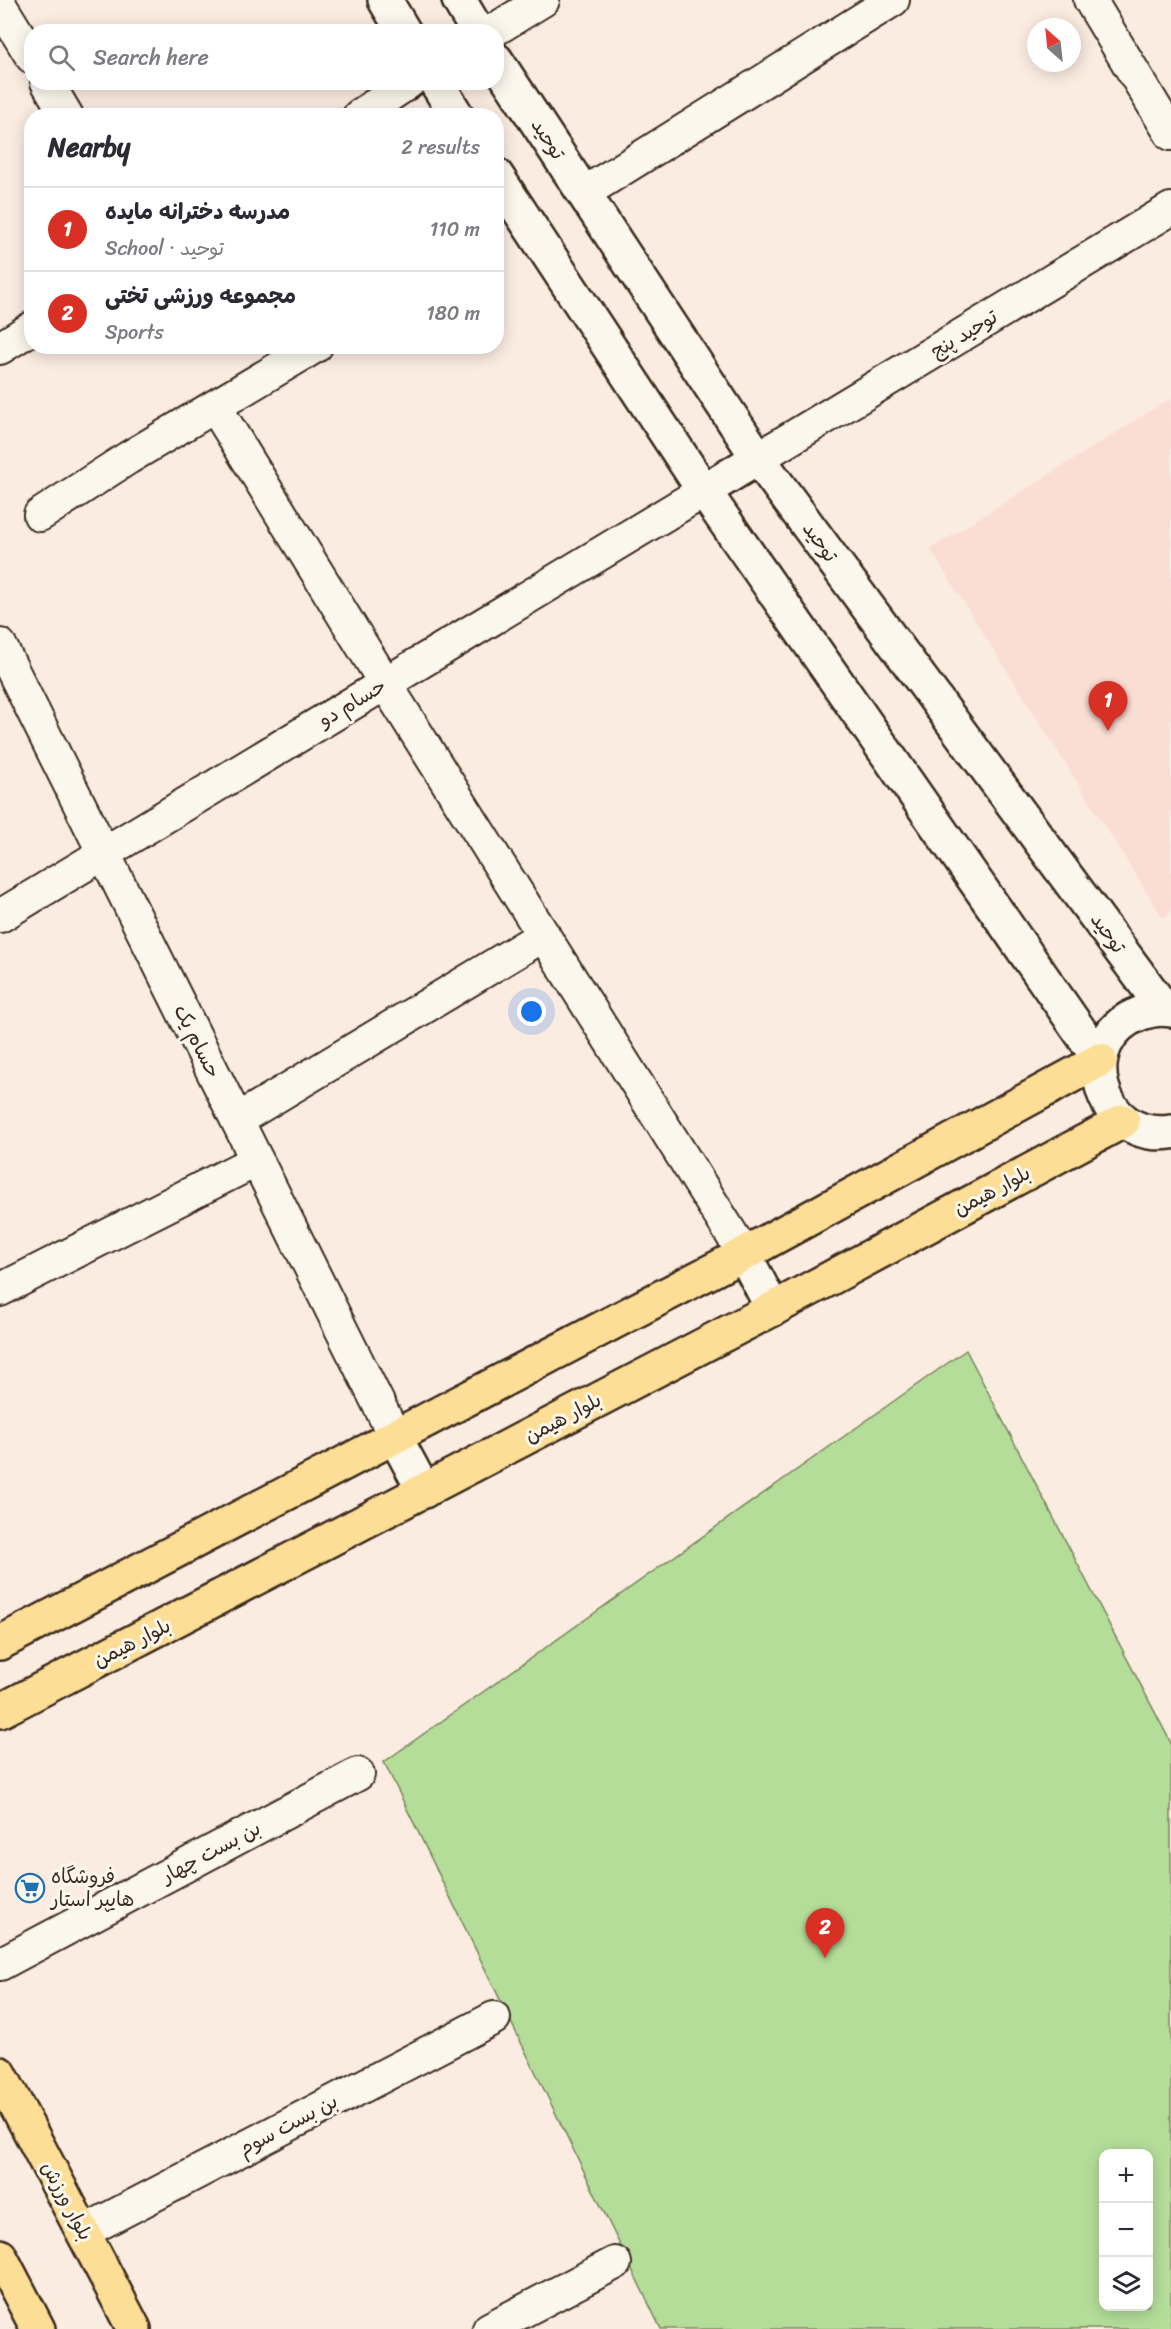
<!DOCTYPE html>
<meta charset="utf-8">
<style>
:root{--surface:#fff;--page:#f2f2f3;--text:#2b2b33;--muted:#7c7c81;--line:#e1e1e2;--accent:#d93025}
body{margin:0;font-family:Sriracha,"Playpen Sans Arabic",sans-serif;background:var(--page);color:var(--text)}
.controls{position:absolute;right:18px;bottom:18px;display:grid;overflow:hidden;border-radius:12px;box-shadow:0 3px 15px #0003}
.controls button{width:54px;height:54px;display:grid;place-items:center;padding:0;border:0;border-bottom:2px solid var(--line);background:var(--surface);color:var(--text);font:30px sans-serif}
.compass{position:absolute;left:1027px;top:18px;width:54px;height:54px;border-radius:50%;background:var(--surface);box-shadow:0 3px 15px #0003;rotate:333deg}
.you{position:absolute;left:532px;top:1012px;width:21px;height:21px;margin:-15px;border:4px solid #fff;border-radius:50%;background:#1a73e8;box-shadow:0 0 0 9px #1a73e833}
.badge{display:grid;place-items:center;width:39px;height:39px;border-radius:50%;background:var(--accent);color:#fff;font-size:20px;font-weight:700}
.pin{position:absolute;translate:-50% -50px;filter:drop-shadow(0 2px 3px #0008)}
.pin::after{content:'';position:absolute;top:32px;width:21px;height:18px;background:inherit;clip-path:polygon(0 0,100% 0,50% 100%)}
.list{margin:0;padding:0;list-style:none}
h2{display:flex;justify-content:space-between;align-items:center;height:78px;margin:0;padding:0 24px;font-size:26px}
h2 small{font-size:20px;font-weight:400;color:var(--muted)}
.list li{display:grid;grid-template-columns:39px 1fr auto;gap:18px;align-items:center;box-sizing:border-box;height:84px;padding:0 24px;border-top:2px solid var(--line)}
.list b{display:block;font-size:22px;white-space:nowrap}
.list p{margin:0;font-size:20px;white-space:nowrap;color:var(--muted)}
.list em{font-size:20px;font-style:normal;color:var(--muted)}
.icon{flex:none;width:33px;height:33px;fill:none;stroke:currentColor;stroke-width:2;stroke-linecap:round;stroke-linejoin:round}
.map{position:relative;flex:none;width:1171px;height:2329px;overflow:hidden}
.search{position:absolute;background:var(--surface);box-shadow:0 3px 15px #0003;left:24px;top:24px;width:480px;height:66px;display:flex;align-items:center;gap:15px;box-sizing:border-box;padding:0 21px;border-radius:24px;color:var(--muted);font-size:22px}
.panel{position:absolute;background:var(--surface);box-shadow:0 3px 15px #0003;left:24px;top:108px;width:480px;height:246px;border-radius:24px}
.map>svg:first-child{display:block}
.built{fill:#faded4}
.green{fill:#b4dd99;stroke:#78845c;stroke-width:1.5;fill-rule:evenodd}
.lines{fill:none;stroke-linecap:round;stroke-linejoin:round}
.minor-casing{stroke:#3b2a1e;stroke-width:36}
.tertiary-casing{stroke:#3b2a1e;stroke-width:38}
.secondary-casing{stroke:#3b2a1e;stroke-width:38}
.primary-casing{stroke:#3b2a1e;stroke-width:38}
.minor{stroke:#fbf7ec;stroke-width:32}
.tertiary{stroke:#fbf7ec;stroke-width:33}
.secondary{stroke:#fbf7ec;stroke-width:33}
.primary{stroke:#fcde96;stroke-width:33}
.labels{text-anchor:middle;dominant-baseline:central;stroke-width:6;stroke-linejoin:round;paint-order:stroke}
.street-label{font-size:20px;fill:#3b2a1e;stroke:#fbf7ec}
.poi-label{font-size:20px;fill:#3b2a1e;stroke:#fbf7ec;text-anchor:start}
</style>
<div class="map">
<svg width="1171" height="2329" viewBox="0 0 1171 2329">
<rect width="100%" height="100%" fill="#fbece1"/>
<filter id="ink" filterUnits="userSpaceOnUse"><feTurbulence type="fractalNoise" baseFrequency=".0167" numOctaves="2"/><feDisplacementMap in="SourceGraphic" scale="12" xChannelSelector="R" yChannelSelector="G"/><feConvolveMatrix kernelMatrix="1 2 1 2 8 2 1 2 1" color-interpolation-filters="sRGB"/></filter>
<g filter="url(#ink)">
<path class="built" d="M1171,398V913L1163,918L930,549Z"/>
<path class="green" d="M966,1350L1171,1743V2329H661L384,1762ZM1104,2154H1148V2306H1104Z"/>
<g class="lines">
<g class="minor-casing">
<path id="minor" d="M1090,0L1171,134
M0,5L32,57
M491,32L543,0
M47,82L67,116
M359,116L409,82
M584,193L893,0
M0,348L32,328
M216,408L385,683L744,1254
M758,458L1171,209
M40,515L128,458L316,346
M0,645L395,1437
M0,916L704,491
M237,1120L544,935
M0,1290L257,1160
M0,1964L358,1774
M83,2232L494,2018
M489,2329L615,2263"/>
</g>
<g class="tertiary-casing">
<path id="tertiary" d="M385,0L404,32
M459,0L478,32
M496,60L758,458L1164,1009
M436,82L457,116
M496,175L704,491L1100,1060
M704,491L758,458"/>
</g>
<g class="secondary-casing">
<path id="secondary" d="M1171,1010C1160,1008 1149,1010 1139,1014C1071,1040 1098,1143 1171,1132
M744,1254L773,1309
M395,1437L424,1491"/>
</g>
<g class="primary-casing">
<path id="primary" d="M0,1643L744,1254L1100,1060
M0,1711L773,1309L1123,1121
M0,2074L134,2329
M0,2256L38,2329"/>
</g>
<use href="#minor" class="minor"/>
<use href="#tertiary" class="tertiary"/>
<use href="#secondary" class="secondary"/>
<use href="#primary" class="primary"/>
</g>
</g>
<defs>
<g id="supermarket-ring" transform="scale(1.5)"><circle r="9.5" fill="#fbf7ec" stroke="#1f6fb2" stroke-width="1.5"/><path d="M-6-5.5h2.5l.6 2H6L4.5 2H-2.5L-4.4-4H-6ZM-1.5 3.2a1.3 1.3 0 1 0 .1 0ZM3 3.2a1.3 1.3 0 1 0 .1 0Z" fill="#1f6fb2"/></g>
</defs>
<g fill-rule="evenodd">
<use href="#supermarket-ring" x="30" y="1888"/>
</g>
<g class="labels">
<g class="street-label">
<text transform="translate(548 139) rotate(57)">توحید</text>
<text transform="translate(964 334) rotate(-31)">توحید پنج</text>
<text transform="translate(820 542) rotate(54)">توحید</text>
<text transform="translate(352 703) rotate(-31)">حسام دو</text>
<text transform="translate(1108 933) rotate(54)">توحید</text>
<text transform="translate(197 1041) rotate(63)">حسام یک</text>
<text transform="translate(992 1191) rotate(-28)">بلوار هیمن</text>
<text transform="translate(563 1418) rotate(-28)">بلوار هیمن</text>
<text transform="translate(132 1643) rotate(-27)">بلوار هیمن</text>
<text transform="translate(211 1852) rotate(-28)">بن بست چهار</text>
<text transform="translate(288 2125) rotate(-28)">بن بست سوم</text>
<text transform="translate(67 2201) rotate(62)">بلوار ورزش</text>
</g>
<g class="poi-label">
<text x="51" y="1876">فروشگاه<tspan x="51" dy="23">هایپر استار</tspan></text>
</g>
</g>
</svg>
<div class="controls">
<button>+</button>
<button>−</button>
<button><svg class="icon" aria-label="layers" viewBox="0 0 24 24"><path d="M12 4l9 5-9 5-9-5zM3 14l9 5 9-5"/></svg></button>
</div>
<svg class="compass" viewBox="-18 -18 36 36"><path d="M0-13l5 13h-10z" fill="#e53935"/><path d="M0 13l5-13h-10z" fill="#7c7c81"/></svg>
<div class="you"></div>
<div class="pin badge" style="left:1108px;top:731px">1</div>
<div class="pin badge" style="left:825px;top:1958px">2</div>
<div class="search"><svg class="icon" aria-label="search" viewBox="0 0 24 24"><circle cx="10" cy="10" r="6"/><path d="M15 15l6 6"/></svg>Search here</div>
<section class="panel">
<h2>Nearby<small>2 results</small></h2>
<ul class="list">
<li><span class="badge">1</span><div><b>مدرسه دخترانه مایده</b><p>School · توحید</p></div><em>110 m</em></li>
<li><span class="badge">2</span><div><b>مجموعه ورزشی تختی</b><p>Sports</p></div><em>180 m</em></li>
</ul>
</section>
</div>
